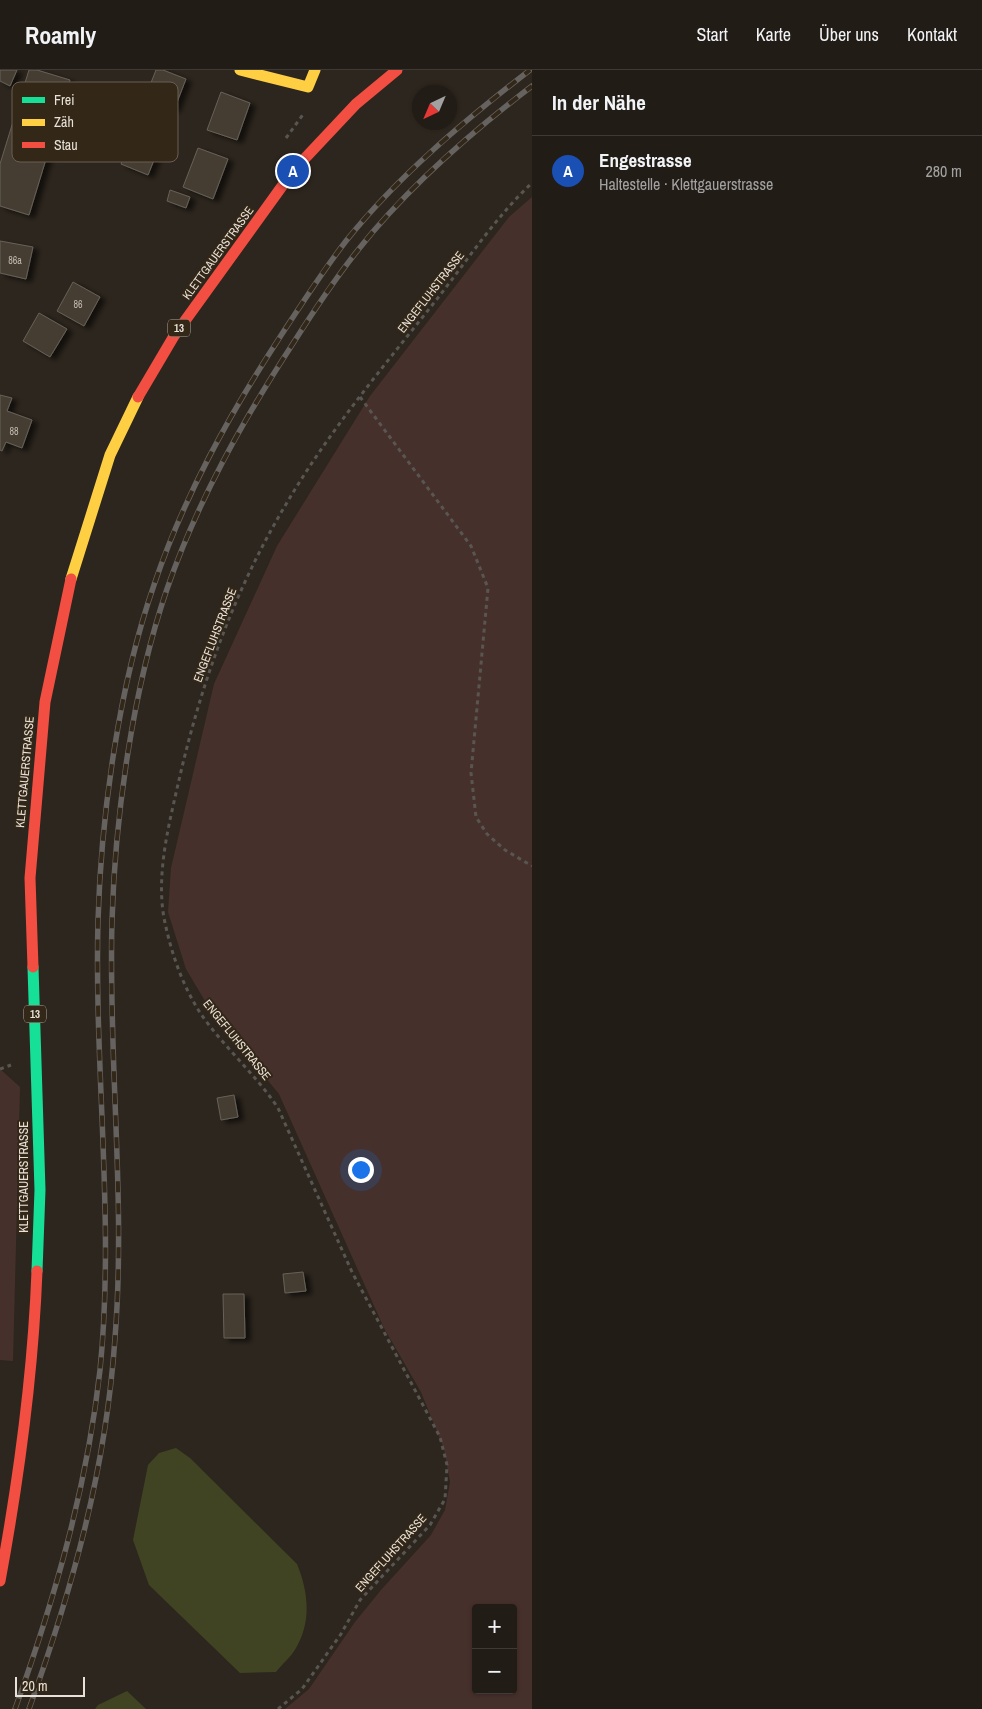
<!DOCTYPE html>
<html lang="de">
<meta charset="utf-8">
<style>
:root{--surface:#221c16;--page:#2a251f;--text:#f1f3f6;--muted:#a2a1a1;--line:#3f3a35;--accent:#ea580c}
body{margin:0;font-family:"Archivo Narrow",sans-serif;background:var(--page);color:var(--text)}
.controls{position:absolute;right:15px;bottom:15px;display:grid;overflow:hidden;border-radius:5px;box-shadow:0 1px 4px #0004}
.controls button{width:45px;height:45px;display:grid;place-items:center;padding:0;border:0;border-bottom:1px solid var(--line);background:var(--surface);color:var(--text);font:25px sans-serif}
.compass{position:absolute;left:412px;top:15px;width:45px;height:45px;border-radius:50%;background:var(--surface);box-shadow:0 1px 4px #0004;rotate:224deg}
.scale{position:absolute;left:15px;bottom:12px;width:70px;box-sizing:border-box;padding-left:5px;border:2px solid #e9e1d7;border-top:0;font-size:14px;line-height:18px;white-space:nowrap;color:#e9e1d7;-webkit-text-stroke:4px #332718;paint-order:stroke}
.you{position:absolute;left:360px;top:1099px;width:18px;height:18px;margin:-12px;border:4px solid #fff;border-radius:50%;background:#1a73e8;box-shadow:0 0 0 8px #1a73e833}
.badge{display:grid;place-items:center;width:32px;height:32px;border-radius:50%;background:var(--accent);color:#fff;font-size:16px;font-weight:700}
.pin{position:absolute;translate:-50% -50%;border:2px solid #fff;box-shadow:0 1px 5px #0006}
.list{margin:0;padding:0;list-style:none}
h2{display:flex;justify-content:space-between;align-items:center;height:65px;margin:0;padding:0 20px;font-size:21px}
h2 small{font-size:16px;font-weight:400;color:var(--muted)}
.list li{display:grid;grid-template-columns:32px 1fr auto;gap:15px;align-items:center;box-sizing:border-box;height:70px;padding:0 20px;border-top:1px solid var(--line)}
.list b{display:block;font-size:19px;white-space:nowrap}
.list p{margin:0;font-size:16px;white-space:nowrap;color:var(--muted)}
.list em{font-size:16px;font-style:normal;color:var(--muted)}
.map{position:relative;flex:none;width:532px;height:1639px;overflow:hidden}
header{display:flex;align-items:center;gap:30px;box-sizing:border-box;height:70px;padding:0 25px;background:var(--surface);border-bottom:1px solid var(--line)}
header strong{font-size:24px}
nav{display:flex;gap:28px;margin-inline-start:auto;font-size:18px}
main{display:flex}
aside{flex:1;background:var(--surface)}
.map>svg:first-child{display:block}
.green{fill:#46302b;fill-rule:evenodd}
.water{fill:#404422}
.building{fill:#443e33;stroke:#666159;filter:url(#shadow)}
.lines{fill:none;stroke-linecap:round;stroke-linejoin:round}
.path{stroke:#595652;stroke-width:3;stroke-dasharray:4 4;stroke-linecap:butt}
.fast{stroke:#16e098;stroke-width:11}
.slow{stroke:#ffcf43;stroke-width:11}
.jam{stroke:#f24e42;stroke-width:11}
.rail-casing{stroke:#65625f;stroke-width:5.5}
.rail{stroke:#332718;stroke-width:4;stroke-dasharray:11;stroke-linecap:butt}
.labels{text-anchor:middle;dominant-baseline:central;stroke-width:4;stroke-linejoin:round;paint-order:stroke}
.number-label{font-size:10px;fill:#c0b8ae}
.shield{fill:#332718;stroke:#b2a99e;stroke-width:1}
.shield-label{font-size:11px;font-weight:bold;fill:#e9e1d7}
.street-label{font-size:12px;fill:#e9e1d7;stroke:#332718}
.key{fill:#332718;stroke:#6a5f51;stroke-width:1}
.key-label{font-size:14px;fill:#e9e1d7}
</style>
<header>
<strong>Roamly</strong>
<nav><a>Start</a><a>Karte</a><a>Über uns</a><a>Kontakt</a></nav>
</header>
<main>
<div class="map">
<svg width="532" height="1639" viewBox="0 0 532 1639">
<defs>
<filter id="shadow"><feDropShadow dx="5.5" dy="3" stdDeviation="2.5" flood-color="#0009"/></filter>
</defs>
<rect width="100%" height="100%" fill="#2d261e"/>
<path class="green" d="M532,127V1639H285L309,1619L355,1552L381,1520L431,1465L445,1440L450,1412L444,1379L421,1322L384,1258L279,1024L211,941L186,899L168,842L171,798L214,614L277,476L370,326L509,147ZM476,1538H513V1620H476Z
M0,999L20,1017L13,1291L0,1290Z"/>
<path class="water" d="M176,1378L190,1388L297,1494C308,1521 312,1551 296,1578C291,1587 282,1594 276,1602L240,1603L149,1515L133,1470L148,1395L159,1383Z
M127,1621L146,1639H95L98,1635Z"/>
<path class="building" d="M0,0H17L10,16L0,11Z
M29,0H37L70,10L29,145L0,136V94Z
M156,0H163L186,9L174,40L145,28Z
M221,22L250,33L237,70L207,60Z
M137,54L164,65L148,105L121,94Z
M198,78L228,89L213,129L183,117Z
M170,120L190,127L186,138L167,131Z
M0,171L33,177L26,209L0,203Z
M73,212L100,227L84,256L57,241Z
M39,243L67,259L50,287L23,271Z
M0,325L12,328L7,341L32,350L22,378L6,372L2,381L0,380Z
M234,1025L238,1047L221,1050L217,1028Z
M303,1202L306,1221L285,1223L283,1204Z
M223,1224H244L245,1268H224Z"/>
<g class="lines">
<path class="path" d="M286,68L304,43
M360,327L471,476L488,518L471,703L476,747L487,764L505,780L532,796
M0,999L11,995
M278,1639L302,1619L341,1564L360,1530L430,1455L445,1429L447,1395L440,1367L352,1202L278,1038C256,1005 226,979 203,947C183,918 171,883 164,848C156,803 169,754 179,710C201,614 234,521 285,436C328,362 384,296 437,229C466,192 498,144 532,113"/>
<path class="fast" d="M33,897L40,1120L37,1201"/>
<path class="slow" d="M240,0L308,17L315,0
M71,509L110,385L138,327"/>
<path class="jam" d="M138,327L174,266L293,101L356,34L397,0
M33,897L30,808L45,632L71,509
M0,1511C19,1408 33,1305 37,1201"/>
<g class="rail-casing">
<path id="rail" d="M15,1639C55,1528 87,1417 100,1300C115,1151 94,1000 98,851C101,745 119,615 154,515C184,426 229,345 280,267C301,235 322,202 346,171C398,106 464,51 530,0
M29,1639C73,1517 106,1399 115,1268C126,1129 108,990 112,851C115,746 133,618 167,519C197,432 242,352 292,275C313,242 334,210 358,180C407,118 469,64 532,16"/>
</g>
<use href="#rail" class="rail"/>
</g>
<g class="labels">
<g class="number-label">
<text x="15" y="190">86a</text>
<text x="78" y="234">86</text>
<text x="14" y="361">88</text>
</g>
<g class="shield">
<rect x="168" y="249.5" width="22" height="17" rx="4"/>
<rect x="24" y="935.5" width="22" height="17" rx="4"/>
</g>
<g class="shield-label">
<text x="179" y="258">13</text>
<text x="35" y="944">13</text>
</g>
<g class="street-label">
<text transform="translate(218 183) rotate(-54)">KLETTGAUERSTRASSE</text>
<text transform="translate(431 222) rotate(-52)">ENGEFLUHSTRASSE</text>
<text transform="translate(215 565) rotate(-69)">ENGEFLUHSTRASSE</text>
<text transform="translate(25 702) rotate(-85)">KLETTGAUERSTRASSE</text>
<text transform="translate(237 970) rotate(51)">ENGEFLUHSTRASSE</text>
<text transform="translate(24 1107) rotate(-90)">KLETTGAUERSTRASSE</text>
<text transform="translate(391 1483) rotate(-48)">ENGEFLUHSTRASSE</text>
</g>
</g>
<rect x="12" y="12" width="166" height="80" rx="8" class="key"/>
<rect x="22" y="27" width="23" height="6" fill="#16e098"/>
<rect x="22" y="49" width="23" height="7" fill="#ffcf43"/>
<rect x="22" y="72" width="23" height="6" fill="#f24e42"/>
<g class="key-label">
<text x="54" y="35">Frei</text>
<text x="54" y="57">Zäh</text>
<text x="54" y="80">Stau</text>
</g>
</svg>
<div class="controls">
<button>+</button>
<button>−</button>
</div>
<svg class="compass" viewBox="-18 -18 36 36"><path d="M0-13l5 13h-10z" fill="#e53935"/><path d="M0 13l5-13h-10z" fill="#a2a1a1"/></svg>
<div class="scale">20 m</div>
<div class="you"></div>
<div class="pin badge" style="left:293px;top:101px;background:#1a4fb4">A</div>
</div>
<aside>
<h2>In der Nähe<small></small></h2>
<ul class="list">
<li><span class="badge" style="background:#1a4fb4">A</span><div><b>Engestrasse</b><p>Haltestelle · Klettgauerstrasse</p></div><em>280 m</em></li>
</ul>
</aside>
</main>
